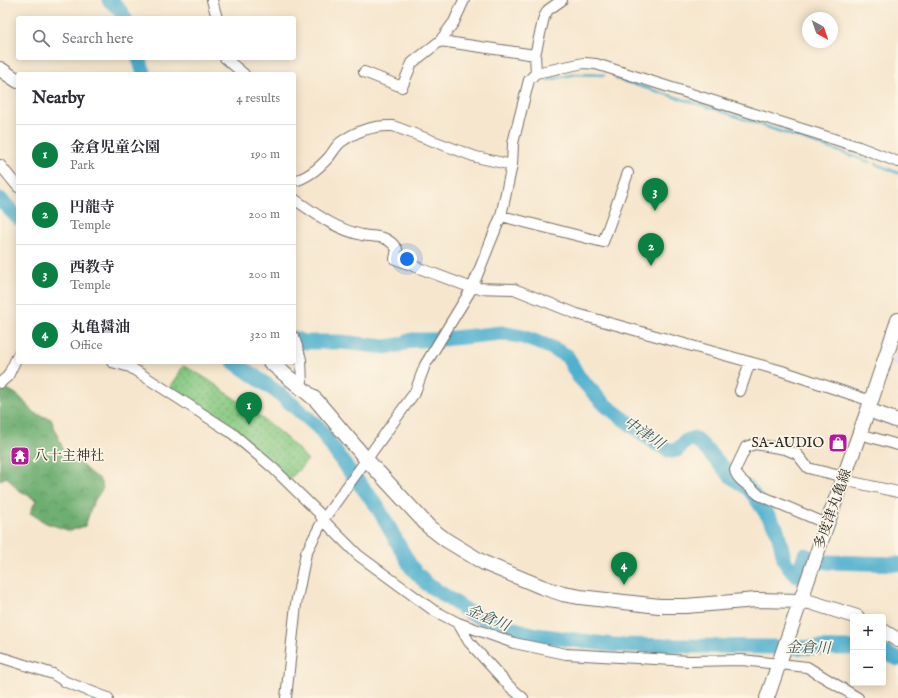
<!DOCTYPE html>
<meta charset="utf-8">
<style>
:root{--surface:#fff;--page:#f2f2f3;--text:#2b2b33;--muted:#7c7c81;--line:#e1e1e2;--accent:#0b8043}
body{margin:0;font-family:"IM FELL English","Noto Serif JP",serif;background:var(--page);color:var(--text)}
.controls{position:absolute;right:12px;bottom:12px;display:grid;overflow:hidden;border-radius:4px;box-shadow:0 2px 10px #0003}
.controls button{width:36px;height:36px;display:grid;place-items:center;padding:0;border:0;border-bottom:1px solid var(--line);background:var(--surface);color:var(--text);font:20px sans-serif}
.compass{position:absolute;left:802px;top:12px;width:36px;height:36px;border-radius:50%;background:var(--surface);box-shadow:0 2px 10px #0003;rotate:140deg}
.you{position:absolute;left:407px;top:259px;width:14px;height:14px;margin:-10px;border:3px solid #fff;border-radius:50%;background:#1a73e8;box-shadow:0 0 0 6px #1a73e833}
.badge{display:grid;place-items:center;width:26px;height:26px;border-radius:50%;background:var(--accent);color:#fff;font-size:13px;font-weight:700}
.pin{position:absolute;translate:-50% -33px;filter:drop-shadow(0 1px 2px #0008)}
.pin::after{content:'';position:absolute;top:21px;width:14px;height:12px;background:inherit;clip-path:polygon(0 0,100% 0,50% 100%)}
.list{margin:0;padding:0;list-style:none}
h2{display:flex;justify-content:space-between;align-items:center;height:52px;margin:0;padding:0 16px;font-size:17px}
h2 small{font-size:13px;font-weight:400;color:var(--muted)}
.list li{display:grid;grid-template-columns:26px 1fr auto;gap:12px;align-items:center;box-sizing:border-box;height:60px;padding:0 16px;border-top:1px solid var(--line)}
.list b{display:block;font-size:15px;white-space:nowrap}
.list p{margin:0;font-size:13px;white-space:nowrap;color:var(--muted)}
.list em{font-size:13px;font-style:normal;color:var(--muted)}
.icon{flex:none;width:22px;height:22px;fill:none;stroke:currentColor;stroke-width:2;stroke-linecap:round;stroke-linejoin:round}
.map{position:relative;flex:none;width:898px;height:698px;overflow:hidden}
.search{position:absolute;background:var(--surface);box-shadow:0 2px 10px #0003;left:16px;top:16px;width:280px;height:44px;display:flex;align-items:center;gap:10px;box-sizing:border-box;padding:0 14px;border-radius:4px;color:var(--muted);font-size:15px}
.panel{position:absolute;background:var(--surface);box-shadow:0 2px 10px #0003;left:16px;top:72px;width:280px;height:292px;border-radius:4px}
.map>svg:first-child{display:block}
.built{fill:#e1d4f3}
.green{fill:url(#green-dots);stroke:#587a56}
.forest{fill:url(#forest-crowns);stroke:#4c6c4e}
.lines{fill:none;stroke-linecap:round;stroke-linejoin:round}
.stream{stroke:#50b0cf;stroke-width:2.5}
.river{stroke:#50b0cf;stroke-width:15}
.street-casing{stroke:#726c64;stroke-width:12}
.secondary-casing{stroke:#726c64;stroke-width:16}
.street{stroke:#fff;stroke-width:10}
.secondary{stroke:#fff;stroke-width:14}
.labels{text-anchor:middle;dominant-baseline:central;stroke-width:3.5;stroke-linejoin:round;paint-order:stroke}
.poi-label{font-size:14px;fill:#2b2b2b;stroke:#fcf5e5;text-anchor:end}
.street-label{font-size:14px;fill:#2b2b2b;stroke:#fcf5e5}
.water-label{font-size:15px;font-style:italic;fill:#385a64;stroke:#fcf5e5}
</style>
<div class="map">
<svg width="898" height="698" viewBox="0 0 898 698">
<defs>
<pattern id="green-dots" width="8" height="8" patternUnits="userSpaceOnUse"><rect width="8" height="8" fill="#86c982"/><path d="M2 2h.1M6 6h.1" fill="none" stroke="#6ea36b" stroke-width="1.8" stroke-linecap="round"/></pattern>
<pattern id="forest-crowns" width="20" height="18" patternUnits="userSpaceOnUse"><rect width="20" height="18" fill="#6cad70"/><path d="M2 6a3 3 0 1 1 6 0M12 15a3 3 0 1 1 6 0" fill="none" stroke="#598d5c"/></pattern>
</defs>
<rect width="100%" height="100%" fill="#fcf5e5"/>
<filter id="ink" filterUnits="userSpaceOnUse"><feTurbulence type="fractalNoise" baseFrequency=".025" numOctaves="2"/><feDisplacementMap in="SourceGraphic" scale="8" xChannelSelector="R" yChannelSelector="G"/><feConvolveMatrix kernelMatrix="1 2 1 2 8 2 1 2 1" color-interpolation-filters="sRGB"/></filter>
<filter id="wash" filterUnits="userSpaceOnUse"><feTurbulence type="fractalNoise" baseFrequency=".012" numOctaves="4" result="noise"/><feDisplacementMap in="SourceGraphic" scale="16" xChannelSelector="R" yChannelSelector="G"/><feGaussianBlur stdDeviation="0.9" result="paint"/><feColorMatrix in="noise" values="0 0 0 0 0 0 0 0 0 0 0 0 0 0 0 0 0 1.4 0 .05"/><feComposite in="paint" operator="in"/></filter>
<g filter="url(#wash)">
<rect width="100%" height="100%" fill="#f6e6cd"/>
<path class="built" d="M898,347V368L892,364Z"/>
<path class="green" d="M183,366C199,373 212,382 225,392C255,412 284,433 308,460L289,480L170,388Z"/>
<path class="forest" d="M6,388L19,396L34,413L51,419L65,454C81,458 85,473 99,478L103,488L93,503L85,526L70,531L46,523L30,513L36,500L17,489L7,477L0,480V393Z"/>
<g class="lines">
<path class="stream" d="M616,79L708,107L870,162
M548,80L576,74L604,75
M876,164L898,173"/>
<path class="river" d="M109,0L118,8L125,18
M139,58L144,74
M0,199L18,218
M294,338L305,342H341L385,347L399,345L412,340H436
M443,339L502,333L523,337L550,347L567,356L578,376L605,405L657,444L671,451L677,450L686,441L694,438L700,443L732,477L749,489L755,497L777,529L785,562L797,576L805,555L807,556
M234,362L280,394L319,428L344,464L377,506L411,567L427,584L472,614L499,625L537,635L613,645L853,648
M827,562L898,564
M883,652L898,659"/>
</g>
</g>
<g filter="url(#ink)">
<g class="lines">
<g class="street-casing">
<path id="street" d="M212,0L217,18
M440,41L535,55
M225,58L244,74
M364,72L402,87L412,63L440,41L454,22L464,0
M536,73L584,63L596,64L859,147L898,162
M0,165L18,187
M294,181C307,178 320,167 329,157C333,152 336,146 341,142C356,131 374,125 393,126L476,157L512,165
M294,199C316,214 335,229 362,235C378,238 386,234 397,249L395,259L472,288L514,289L577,314L782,371L871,401
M501,216L603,242L628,173
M294,337L301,359L302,386
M112,362L130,367L232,433L273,468L319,513L323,520L358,555L433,610L458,623L469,642L509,686L523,698
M0,383L8,376L18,355
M740,391L750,362
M860,434L898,445
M843,480L898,492
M827,524L759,495C753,488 736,480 735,470L746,447L755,444L785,449L797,454L808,468L844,477
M458,623L514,643L566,654L690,661L742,660L807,667L858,698
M0,657L53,674L66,682L108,698
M286,698L296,604L306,553L323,520L415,392L425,365L472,288L501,216L512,165L513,143L529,80L536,73L535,55L544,17L548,10L562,0"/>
</g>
<g class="secondary-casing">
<path id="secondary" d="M0,69L18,81
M270,362L316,400L366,459L429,527L446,540L484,563L542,587L563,594L580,597L659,606H686L756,600L800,601L810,602L857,617
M868,410L898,421
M883,631L898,640
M767,698L827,524L868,410L898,320"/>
</g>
<use href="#street" class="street"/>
<use href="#secondary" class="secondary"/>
</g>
</g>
<defs>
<g id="shop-square" transform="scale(1)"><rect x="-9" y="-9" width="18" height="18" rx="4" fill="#b5179e" stroke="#fcf5e5"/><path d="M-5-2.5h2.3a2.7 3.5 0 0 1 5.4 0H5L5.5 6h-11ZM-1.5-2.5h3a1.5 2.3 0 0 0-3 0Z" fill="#fff"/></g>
<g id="temple-square" transform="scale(1)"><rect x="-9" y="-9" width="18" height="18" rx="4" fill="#b5179e" stroke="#fcf5e5"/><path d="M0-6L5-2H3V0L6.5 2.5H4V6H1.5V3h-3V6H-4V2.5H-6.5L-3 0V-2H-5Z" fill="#fff"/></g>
</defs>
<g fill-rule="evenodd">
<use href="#shop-square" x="838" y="443"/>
<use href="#temple-square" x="20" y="456"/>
</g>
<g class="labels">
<g class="poi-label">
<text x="824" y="443">SA-AUDIO</text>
<text x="34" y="456" text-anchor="start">八十主神社</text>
</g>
<g class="street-label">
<text transform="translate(833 509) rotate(-70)">多度津丸亀線</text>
</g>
<g class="water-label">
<text transform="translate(644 433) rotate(34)">中津川</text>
<text transform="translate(488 618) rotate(23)">金倉川</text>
<text transform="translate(808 648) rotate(1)">金倉川</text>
</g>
</g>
</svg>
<div class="controls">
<button>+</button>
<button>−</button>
</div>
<svg class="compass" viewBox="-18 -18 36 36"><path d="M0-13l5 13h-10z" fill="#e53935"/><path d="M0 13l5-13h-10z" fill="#7c7c81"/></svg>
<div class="you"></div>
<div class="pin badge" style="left:249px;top:425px">1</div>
<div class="pin badge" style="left:651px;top:266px">2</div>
<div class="pin badge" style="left:655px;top:211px">3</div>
<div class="pin badge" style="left:624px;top:585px">4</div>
<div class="search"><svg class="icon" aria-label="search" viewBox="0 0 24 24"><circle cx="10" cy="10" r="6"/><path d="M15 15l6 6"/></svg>Search here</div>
<section class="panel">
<h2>Nearby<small>4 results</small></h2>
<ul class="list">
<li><span class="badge">1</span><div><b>金倉児童公園</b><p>Park</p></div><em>190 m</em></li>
<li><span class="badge">2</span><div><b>円龍寺</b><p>Temple</p></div><em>200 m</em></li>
<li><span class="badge">3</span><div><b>西教寺</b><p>Temple</p></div><em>200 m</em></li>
<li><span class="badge">4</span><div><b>丸亀醤油</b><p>Office</p></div><em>320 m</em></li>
</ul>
</section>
</div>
